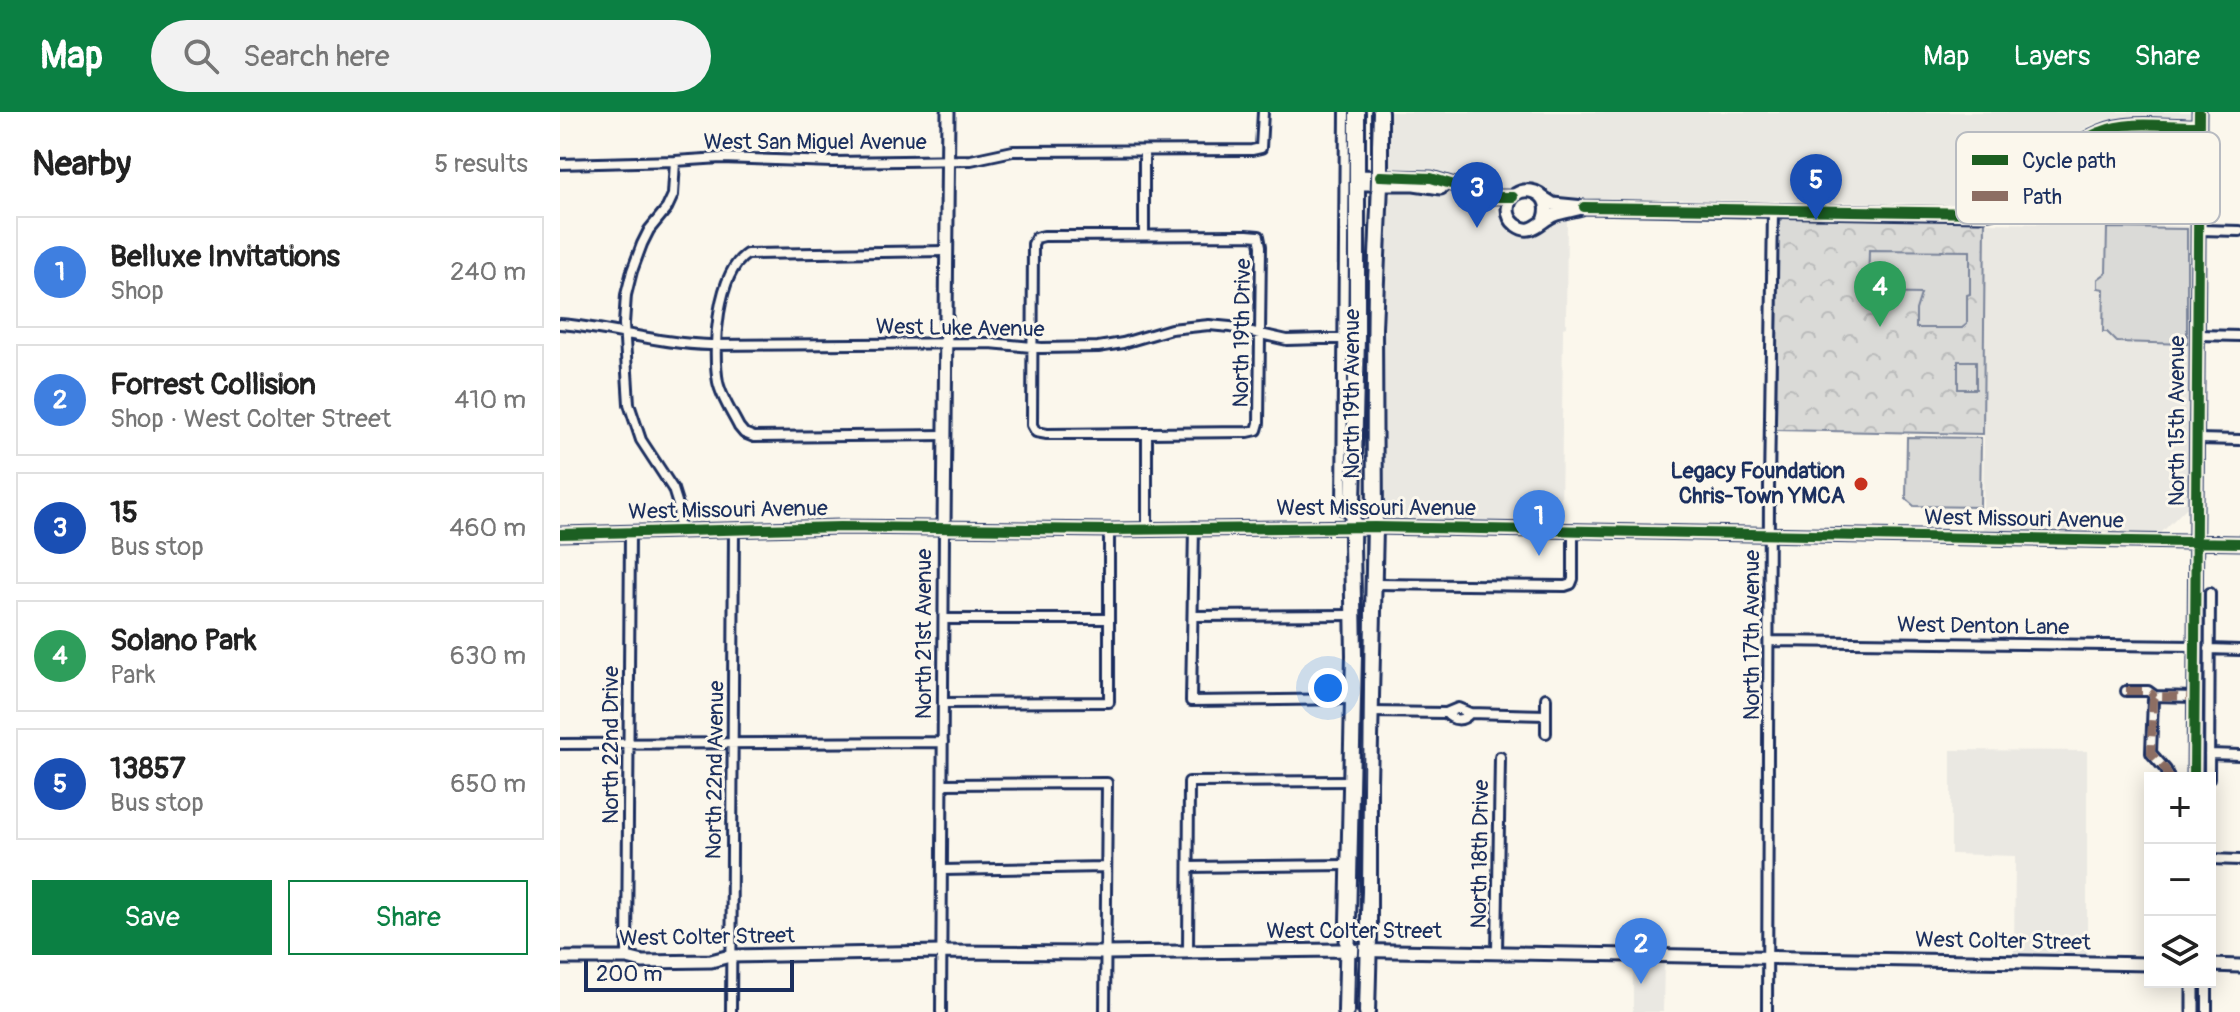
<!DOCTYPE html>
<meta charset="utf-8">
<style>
:root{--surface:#fff;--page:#f2f2f2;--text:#222;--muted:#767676;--line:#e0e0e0;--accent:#0b8043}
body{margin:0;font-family:Pangolin,sans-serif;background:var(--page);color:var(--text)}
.controls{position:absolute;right:24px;bottom:24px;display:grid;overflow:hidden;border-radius:0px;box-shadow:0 4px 20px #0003}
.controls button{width:72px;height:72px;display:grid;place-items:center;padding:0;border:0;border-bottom:2px solid var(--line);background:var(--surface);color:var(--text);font:40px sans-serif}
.scale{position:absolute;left:24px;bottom:20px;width:210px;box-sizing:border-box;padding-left:8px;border:4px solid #1b2f5e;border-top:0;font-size:22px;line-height:28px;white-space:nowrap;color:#1b2f5e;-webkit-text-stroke:6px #fbf7ec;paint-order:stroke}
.you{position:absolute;left:768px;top:576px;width:28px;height:28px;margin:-20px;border:6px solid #fff;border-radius:50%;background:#1a73e8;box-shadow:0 0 0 12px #1a73e833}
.badge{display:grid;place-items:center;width:52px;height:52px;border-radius:50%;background:var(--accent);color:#fff;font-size:26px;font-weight:700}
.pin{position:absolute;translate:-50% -66px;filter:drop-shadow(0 2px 4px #0008)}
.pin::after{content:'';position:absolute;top:42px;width:28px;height:24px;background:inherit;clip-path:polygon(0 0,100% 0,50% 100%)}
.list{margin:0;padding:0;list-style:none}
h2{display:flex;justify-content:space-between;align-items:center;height:104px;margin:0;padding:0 32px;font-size:34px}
h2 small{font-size:26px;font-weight:400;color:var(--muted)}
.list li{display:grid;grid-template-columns:52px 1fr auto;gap:24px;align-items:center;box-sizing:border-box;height:112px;margin:0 16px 16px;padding:0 16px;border:2px solid var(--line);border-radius:0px}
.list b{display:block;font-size:30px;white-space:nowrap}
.list p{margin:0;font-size:26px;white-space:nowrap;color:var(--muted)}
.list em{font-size:26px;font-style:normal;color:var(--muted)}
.actions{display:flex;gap:16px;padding:24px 32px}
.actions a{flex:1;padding:18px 0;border:2px solid var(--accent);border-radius:0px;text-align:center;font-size:28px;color:var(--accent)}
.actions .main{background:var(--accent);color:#fff}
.icon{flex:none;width:44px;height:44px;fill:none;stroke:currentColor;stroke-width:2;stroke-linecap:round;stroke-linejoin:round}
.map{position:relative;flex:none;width:1680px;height:900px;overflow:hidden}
header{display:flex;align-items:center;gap:48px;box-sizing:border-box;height:112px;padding:0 40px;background:var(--accent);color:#fff}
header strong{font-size:38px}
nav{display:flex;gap:44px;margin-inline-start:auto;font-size:28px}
.search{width:560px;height:72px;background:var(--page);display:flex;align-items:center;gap:20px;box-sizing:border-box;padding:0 28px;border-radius:44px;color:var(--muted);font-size:30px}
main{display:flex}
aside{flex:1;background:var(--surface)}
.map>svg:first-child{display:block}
.built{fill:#eae8e2}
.forest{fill:url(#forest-crowns);stroke:#7a849a;stroke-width:2}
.garden{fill:#dadad7;stroke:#7a849a;stroke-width:2}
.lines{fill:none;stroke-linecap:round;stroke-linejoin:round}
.minor-casing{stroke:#1b2f5e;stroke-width:14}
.tertiary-casing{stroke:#1b2f5e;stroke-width:17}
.primary-casing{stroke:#1b2f5e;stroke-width:20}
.minor{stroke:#fbf7ec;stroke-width:8}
.tertiary{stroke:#fbf7ec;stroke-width:11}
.primary{stroke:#fbf7ec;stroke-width:14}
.tram{stroke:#1b2f5e;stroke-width:2}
.quiet{stroke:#8d6e63;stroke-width:8;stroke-dasharray:16 8;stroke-linecap:butt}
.cycleway-casing{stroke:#fbf7ec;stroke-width:15}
.cycleway{stroke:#1b5e20;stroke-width:10}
.poi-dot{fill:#c8321e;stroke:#fbf7ec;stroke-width:3}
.labels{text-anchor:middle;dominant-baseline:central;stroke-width:6;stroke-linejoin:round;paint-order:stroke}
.street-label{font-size:22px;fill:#1b2f5e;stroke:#fbf7ec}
.poi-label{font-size:22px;font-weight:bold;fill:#1b2f5e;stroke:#fbf7ec;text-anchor:end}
.key{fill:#fbf7ec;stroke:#b8bbc1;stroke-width:2}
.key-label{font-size:22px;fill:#1b2f5e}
</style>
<header>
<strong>Map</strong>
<div class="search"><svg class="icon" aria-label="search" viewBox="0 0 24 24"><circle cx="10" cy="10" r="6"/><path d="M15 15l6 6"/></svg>Search here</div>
<nav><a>Map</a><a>Layers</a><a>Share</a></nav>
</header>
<main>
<aside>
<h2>Nearby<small>5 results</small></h2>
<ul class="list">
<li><span class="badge" style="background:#3f7fe0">1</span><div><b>Belluxe Invitations</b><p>Shop</p></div><em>240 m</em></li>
<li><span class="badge" style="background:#3f7fe0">2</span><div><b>Forrest Collision</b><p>Shop · West Colter Street</p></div><em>410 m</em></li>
<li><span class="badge" style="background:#1a4fb4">3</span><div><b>15</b><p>Bus stop</p></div><em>460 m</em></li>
<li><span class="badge" style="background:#2e9e5b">4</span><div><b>Solano Park</b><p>Park</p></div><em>630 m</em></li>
<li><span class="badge" style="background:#1a4fb4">5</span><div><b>13857</b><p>Bus stop</p></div><em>650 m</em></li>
</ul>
<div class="actions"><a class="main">Save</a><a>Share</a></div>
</aside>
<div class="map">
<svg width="1680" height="900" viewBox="0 0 1680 900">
<defs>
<pattern id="forest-crowns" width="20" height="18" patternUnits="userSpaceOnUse" patternTransform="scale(2)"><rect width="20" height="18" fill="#dadad7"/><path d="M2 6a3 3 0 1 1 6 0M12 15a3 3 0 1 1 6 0" fill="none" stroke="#babbbb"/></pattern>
</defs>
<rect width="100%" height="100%" fill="#fbf7ec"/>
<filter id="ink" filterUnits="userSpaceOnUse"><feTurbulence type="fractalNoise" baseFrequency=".0125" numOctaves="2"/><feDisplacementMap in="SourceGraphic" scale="16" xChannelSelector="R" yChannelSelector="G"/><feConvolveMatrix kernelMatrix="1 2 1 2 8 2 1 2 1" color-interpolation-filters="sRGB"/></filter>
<g filter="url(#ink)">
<path class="built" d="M825,0H1630V5L1577,3L1544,8L1529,14L1511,26L1468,70L1450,83L1429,91L1393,92L1096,87L1004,90L982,79L951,78L932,81L823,59Z
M856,75L886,80L922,91L937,99L961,120L1007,102L1006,215L1003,216L1001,411L894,409L828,404L821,396V173L830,85L837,77Z
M1425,111L1630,114L1628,396H1626L1602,420V423L1423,420Z
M1391,638L1527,639V845L1454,843L1455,744L1391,742Z
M1073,848H1104L1103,900H1073Z"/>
<path class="forest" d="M1224,105L1425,107L1423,322L1216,318L1218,110Z"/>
<path class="garden" d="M1547,116L1627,117V232L1557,230L1547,220H1543L1544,177L1538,176V167L1546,161Z
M1309,138L1410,139V182L1407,183V212L1402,216H1356V198L1361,182L1308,181Z
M1398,249H1416V277H1398Z
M1347,325L1421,326L1420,395L1354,394L1346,387Z"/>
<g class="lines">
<g class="minor-casing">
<path id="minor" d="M115,49L113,83L107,96L89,118L82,132L72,159L66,183L64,212L69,292L81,328L113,377L118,393L119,418
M0,52L115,49L161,46L273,50L411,48L453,39L692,38L701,36L703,0
M1639,118L1680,119
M584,123V39
M687,123L699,124L701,134L699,311L697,318L688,320L487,322L476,320L472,313L473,132L476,126L484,124Z
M386,139L187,142C157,161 152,238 158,270C161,285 172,301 179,315L184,321L194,325L386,323
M0,212C51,216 99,232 150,233L430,231L482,236L538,235L563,231L611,217L649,213L670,215L727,228L797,226
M1638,223L1680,224
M1637,327L1680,328
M782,397L785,0
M634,415L631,589L793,587
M587,417V321
M814,472L1005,474L1011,472L1013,467V418
M633,504L794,503
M384,507H548
M1210,529L1635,534
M1649,537L1680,538
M1566,579H1588L1595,584
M384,591L549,590V418
M810,600L886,601L898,596L910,601L986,603
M886,601C893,609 902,610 910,601
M986,621V586
M0,632L383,630
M1649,642L1680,643
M1609,666L1606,658L1591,641L1593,587L1595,584L1635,585
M1649,666L1650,481
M384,672L547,671L545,900
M1650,747L1680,748
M629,755L788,753
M383,758L545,755
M628,840L629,670L792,669
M937,840L940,645
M67,846L70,420
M171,900L174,417
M381,900L384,417
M1207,900L1209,376L1213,99
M1647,900V870"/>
</g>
<g class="tertiary-casing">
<path id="tertiary" d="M796,64L871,66L934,85H953
M796,72H854L881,76
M982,85L993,92L1024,95L1419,102C1483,94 1489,41 1540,20C1571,7 1606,15 1639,14
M985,106C995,74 950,69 948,97C948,103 951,109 956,113C972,125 981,108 994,103C1004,99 1014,99 1024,95
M384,417L388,0
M0,422L280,415L549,418L815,415L1680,431
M1634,666L1639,0
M0,846H67L83,850L151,849L170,844L382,840L544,841L776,838L1590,852
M1650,853L1680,854
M1633,900V870"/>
</g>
<g class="primary-casing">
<path id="primary" d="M786,900L794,543L792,431L797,226V0
M807,900L809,825V670L815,415L814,216L820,72V0"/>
</g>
<use href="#minor" class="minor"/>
<use href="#tertiary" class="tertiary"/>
<use href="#primary" class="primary"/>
<path class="tram" d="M796,900L802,780L808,166L813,0"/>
<path class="quiet" d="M1566,579H1588L1595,584
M1609,666L1606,658L1591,641L1593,587L1595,584L1635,585"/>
<g class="cycleway-casing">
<path id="cycleway" d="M820,64L871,66L934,85H953
M1024,95L1425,101C1477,94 1494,38 1540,20C1571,7 1607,15 1639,14
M0,422L280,415L549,418L815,415L1680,431
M1634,666L1639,0"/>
</g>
<use href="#cycleway" class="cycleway"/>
</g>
</g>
<circle class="poi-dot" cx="1301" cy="372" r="8"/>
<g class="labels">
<g class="street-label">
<text x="255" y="30">West San Miguel Avenue</text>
<text transform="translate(400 216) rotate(1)">West Luke Avenue</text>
<text transform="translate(682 221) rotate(-89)">North 19th Drive</text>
<text transform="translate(792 282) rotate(-90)">North 19th Avenue</text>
<text transform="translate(1617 309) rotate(-90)">North 15th Avenue</text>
<text x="816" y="396">West Missouri Avenue</text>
<text transform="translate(168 398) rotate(-1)">West Missouri Avenue</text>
<text transform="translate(1464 407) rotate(1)">West Missouri Avenue</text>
<text transform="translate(1423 514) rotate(1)">West Denton Lane</text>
<text transform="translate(364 522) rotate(-90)">North 21st Avenue</text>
<text transform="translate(1192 523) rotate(-90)">North 17th Avenue</text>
<text transform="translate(51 633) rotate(-90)">North 22nd Drive</text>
<text transform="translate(155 658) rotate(-89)">North 22nd Avenue</text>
<text transform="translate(920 742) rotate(-89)">North 18th Drive</text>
<text x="794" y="819">West Colter Street</text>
<text transform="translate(147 825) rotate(-1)">West Colter Street</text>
<text transform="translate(1443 829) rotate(1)">West Colter Street</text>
</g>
<g class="poi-label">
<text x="1285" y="359">Legacy Foundation<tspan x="1285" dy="25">Chris-Town YMCA</tspan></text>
</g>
</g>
<rect x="1396" y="20" width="264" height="92" rx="12" class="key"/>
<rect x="1412" y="43" width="36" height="10" fill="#1b5e20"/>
<rect x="1412" y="79" width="36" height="10" fill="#8d6e63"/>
<g class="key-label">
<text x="1462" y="56">Cycle path</text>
<text x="1462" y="92">Path</text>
</g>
</svg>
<div class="controls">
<button>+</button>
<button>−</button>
<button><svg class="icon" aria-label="layers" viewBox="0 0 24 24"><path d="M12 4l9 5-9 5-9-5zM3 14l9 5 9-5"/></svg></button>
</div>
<div class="scale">200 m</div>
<div class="you"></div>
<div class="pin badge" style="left:979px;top:444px;background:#3f7fe0">1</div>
<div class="pin badge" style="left:1081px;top:872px;background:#3f7fe0">2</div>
<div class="pin badge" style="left:917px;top:116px;background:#1a4fb4">3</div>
<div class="pin badge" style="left:1320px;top:215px;background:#2e9e5b">4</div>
<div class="pin badge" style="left:1256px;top:108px;background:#1a4fb4">5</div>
</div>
</main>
